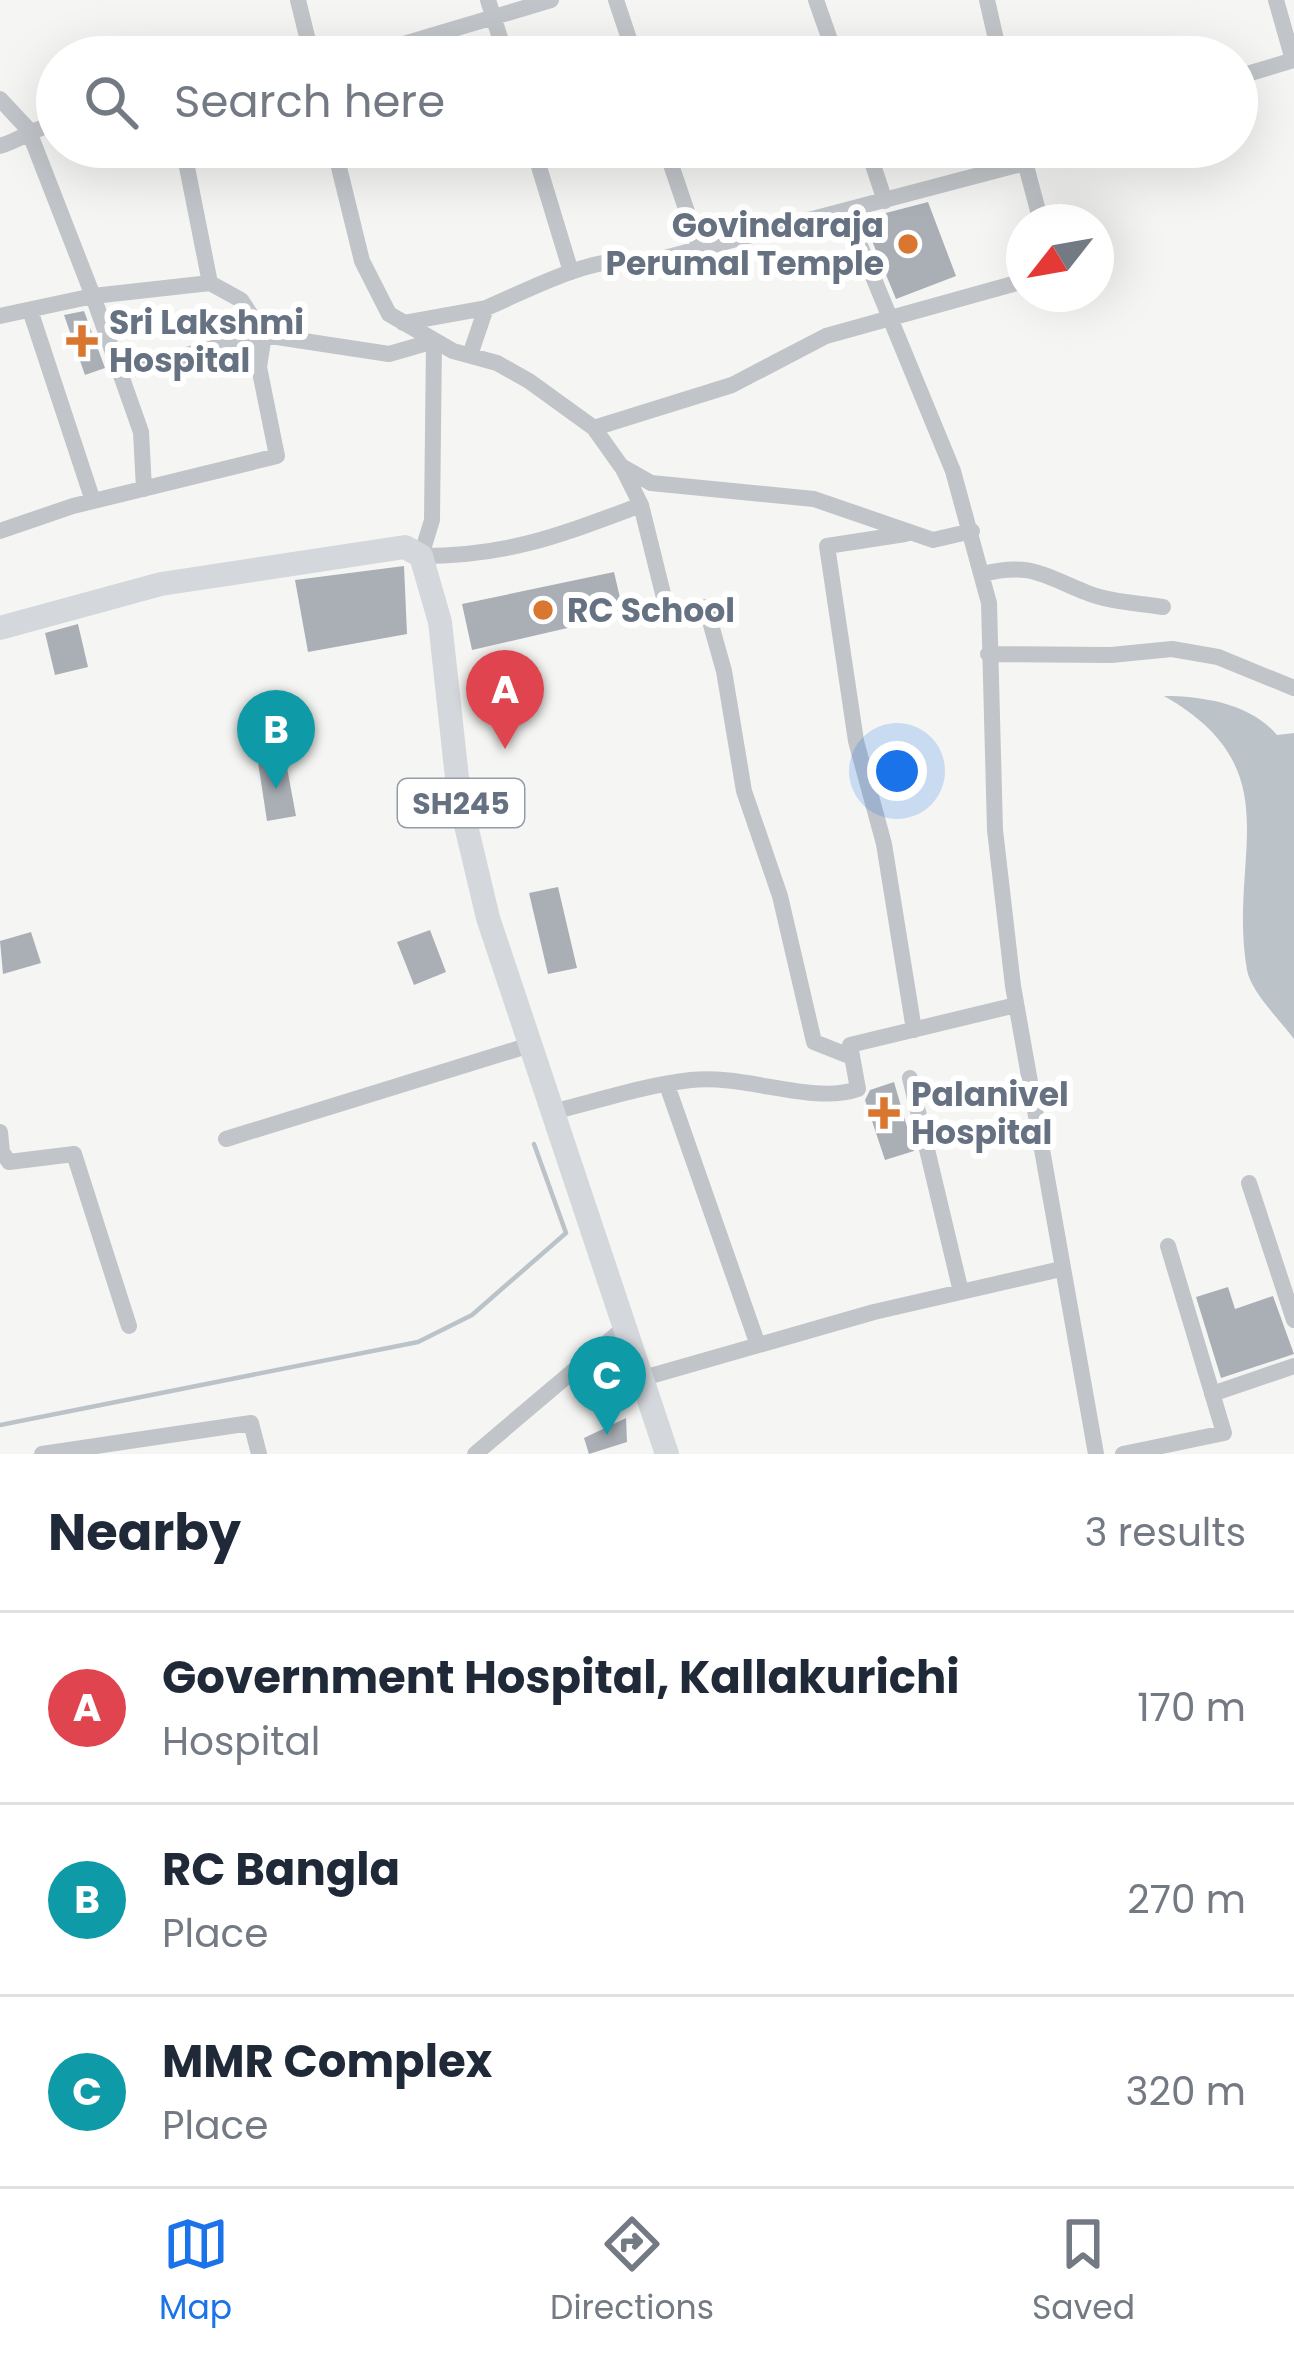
<!DOCTYPE html>
<style>
:root{--surface:#fff;--page:#f2f2f3;--text:#1f2937;--muted:#747a83;--line:#e0e1e3;--accent:#1a73e8}
body{margin:0;font-family:Poppins,sans-serif;background:var(--page);color:var(--text)}
.compass{position:absolute;left:1006px;top:204px;width:108px;height:108px;border-radius:50%;background:var(--surface);box-shadow:0 12px 48px #0002;rotate:239deg}
.you{position:absolute;left:897px;top:771px;width:42px;height:42px;margin:-30px;border:9px solid #fff;border-radius:50%;background:#1a73e8;box-shadow:0 0 0 18px #1a73e833}
.badge{display:grid;place-items:center;width:78px;height:78px;border-radius:50%;background:var(--accent);color:#fff;font-size:39px;font-weight:700}
.pin{position:absolute;translate:-50% -99px;filter:drop-shadow(0 3px 6px #0008)}
.pin::after{content:'';position:absolute;top:63px;width:42px;height:36px;background:inherit;clip-path:polygon(0 0,100% 0,50% 100%)}
.list{margin:0;padding:0;list-style:none}
h2{display:flex;justify-content:space-between;align-items:center;height:156px;margin:0;padding:0 48px;font-size:51px}
h2 small{font-size:39px;font-weight:400;color:var(--muted)}
.list li{display:grid;grid-template-columns:78px 1fr auto;gap:36px;align-items:center;box-sizing:border-box;height:192px;padding:0 48px;border-top:3px solid var(--line)}
.list b{display:block;font-size:45px;white-space:nowrap}
.list p{margin:0;font-size:39px;white-space:nowrap;color:var(--muted)}
.list em{font-size:39px;font-style:normal;color:var(--muted)}
.icon{flex:none;width:66px;height:66px;fill:none;stroke:currentColor;stroke-width:2;stroke-linecap:round;stroke-linejoin:round}
.map{position:relative;flex:none;width:1294px;height:1454px;overflow:hidden}
.search{position:absolute;background:var(--surface);box-shadow:0 12px 48px #0002;left:36px;right:36px;top:36px;height:132px;display:flex;align-items:center;gap:30px;box-sizing:border-box;padding:0 42px;border-radius:66px;color:var(--muted);font-size:45px}
.sheet{height:732px;background:var(--surface)}
nav{display:flex;justify-content:space-around;align-items:center;box-sizing:border-box;height:168px;border-top:3px solid var(--line);background:var(--surface);font-size:33px;color:var(--muted)}
nav a{display:grid;justify-items:center;gap:6px}
nav .on{color:var(--accent)}
.map>svg:first-child{display:block}
.water{fill:#bbc3c9}
.lines{fill:none;stroke-linecap:round;stroke-linejoin:round}
.stream{stroke:#bbc3c9;stroke-width:4.5}
.building{fill:#aaafb6}
.minor{stroke:#c1c4c8;stroke-width:16}
.primary{stroke:#d4d8dc;stroke-width:24}
.poi-dot{fill:#d9762f;stroke:#fff;stroke-width:4.5}
.labels{text-anchor:middle;dominant-baseline:central;stroke-width:12;stroke-linejoin:round;paint-order:stroke}
.shield{fill:#fff;stroke:#949ca8;stroke-width:3}
.shield-label{font-size:30px;font-weight:bold;fill:#667182}
.poi-label{font-size:33px;font-weight:bold;fill:#667182;stroke:#fff;text-anchor:start}
</style>
<div class="map">
<svg width="1294" height="1454" viewBox="0 0 1294 1454">
<rect width="100%" height="100%" fill="#f5f6f3"/>
<path class="water" d="M1164,696C1204,696 1251,704 1277,735L1294,733V1039C1280,1020 1251,992 1247,970C1227,856 1294,770 1164,696Z"/>
<g class="lines">
<path class="stream" d="M0,1425L418,1342L472,1315L566,1233L534,1144"/>
</g>
<path class="building" d="M928,202L956,276L896,299L863,219Z
M84,311L105,368L85,375L64,315Z
M404,566L407,634L308,652L295,580Z
M614,572L624,615L472,650L462,604Z
M78,624L88,667L55,675L45,633Z
M285,757L296,816L267,821L258,762Z
M558,887L577,968L548,974L529,893Z
M430,930L446,972L414,985L397,942Z
M31,932L41,963L3,974L0,941Z
M894,1082L914,1151L885,1160L865,1100L870,1090Z
M1228,1287L1235,1309L1273,1296L1294,1354L1221,1378L1196,1297Z
M626,1418L627,1442L589,1454L584,1438Z"/>
<g class="lines">
<path class="minor" d="M298,0L312,57
M488,0L506,57
M616,0L635,57
M816,0L836,57
M987,0L1000,57
M1276,0L1293,60
M360,57L551,0
M1237,77L1294,60
M0,99L28,129L93,296L141,432L144,489
M0,146C22,139 34,128 57,123
M183,147L210,283
M334,147L362,261L389,314L453,351L497,363L529,381L594,428L621,466L651,483L814,499L933,540L972,531
M533,147L571,272
M665,147L700,250
M867,147L885,201
M1021,147L1041,222
M846,211L953,471L989,603L995,830L1013,986L1096,1454
M30,310L93,501
M0,316L93,296L210,283L241,300L264,335L389,354L434,341L432,520L421,556C509,556 560,535 641,505
M403,323L486,308
M470,355L486,308C540,285 594,253 653,261L1025,163
M594,428L732,385L826,336L1024,281
M622,467L641,505L669,618
M0,531L73,506L277,456L259,367L264,335L120,372
M905,534L827,546L856,741L884,844L914,1030
M982,574C1030,562 1043,575 1085,592C1108,602 1138,603 1163,607
M706,607L724,671L744,791L780,896L814,1042L852,1057
M988,654L1111,655L1172,649L1218,657L1294,688
M910,1078L961,1292
M667,1085L758,1345
M552,1112C597,1101 645,1085 691,1080C745,1074 813,1105 858,1089L850,1045L1016,1005
M0,1132L2,1152L9,1162L74,1154L129,1326
M226,1139L530,1045
M1249,1183L1294,1320
M640,1379L874,1312L1061,1269
M1212,1394L1294,1366
M42,1454L251,1423L259,1454
M475,1454L624,1328
M1123,1454L1224,1433L1168,1246"/>
<path class="primary" d="M0,628L161,584L405,547L421,556L440,622L459,796L488,918L667,1454"/>
</g>
<g class="poi-dot">
<circle cx="908" cy="244" r="12"/>
<path d="M76 323h12v12h12v12h-12v12h-12v-12h-12v-12h12z"/>
<circle cx="543" cy="610" r="12"/>
<path d="M878 1095h12v12h12v12h-12v12h-12v-12h-12v-12h12z"/>
</g>
<g class="labels">
<rect class="shield" x="398" y="779" width="126" height="48" rx="9"/>
<g class="shield-label">
<text x="461" y="803">SH245</text>
</g>
<g class="poi-label">
<text x="884" y="225" text-anchor="end">Govindaraja<tspan x="884" dy="38">Perumal Temple</tspan></text>
<text x="109" y="322">Sri Lakshmi<tspan x="109" dy="38">Hospital</tspan></text>
<text x="567" y="610">RC School</text>
<text x="911" y="1094">Palanivel<tspan x="911" dy="38">Hospital</tspan></text>
</g>
</g>
</svg>
<svg class="compass" viewBox="-18 -18 36 36"><path d="M0-13l5 13h-10z" fill="#e53935"/><path d="M0 13l5-13h-10z" fill="#747a83"/></svg>
<div class="you"></div>
<div class="pin badge" style="left:505px;top:749px;background:#e0444e">A</div>
<div class="pin badge" style="left:276px;top:789px;background:#0f9aa8">B</div>
<div class="pin badge" style="left:607px;top:1435px;background:#0f9aa8">C</div>
<div class="search"><svg class="icon" aria-label="search" viewBox="0 0 24 24"><circle cx="10" cy="10" r="6"/><path d="M15 15l6 6"/></svg>Search here</div>
</div>
<section class="sheet">
<h2>Nearby<small>3 results</small></h2>
<ul class="list">
<li><span class="badge" style="background:#e0444e">A</span><div><b>Government Hospital, Kallakurichi</b><p>Hospital</p></div><em>170 m</em></li>
<li><span class="badge" style="background:#0f9aa8">B</span><div><b>RC Bangla</b><p>Place</p></div><em>270 m</em></li>
<li><span class="badge" style="background:#0f9aa8">C</span><div><b>MMR Complex</b><p>Place</p></div><em>320 m</em></li>
</ul>
</section>
<nav>
<a class="on"><svg class="icon" aria-label="map" viewBox="0 0 24 24"><path d="M3 6l6-2 6 2 6-2v14l-6 2-6-2-6 2zM9 4v14M15 6v14"/></svg>Map</a>
<a><svg class="icon" aria-label="directions" viewBox="0 0 24 24"><path d="M12 3l9 9-9 9-9-9zM9 14v-3h6M13 9l2 2-2 2"/></svg>Directions</a>
<a><svg class="icon" aria-label="saved" viewBox="0 0 24 24"><path d="M7 4h10v16l-5-4-5 4z"/></svg>Saved</a>
</nav>
